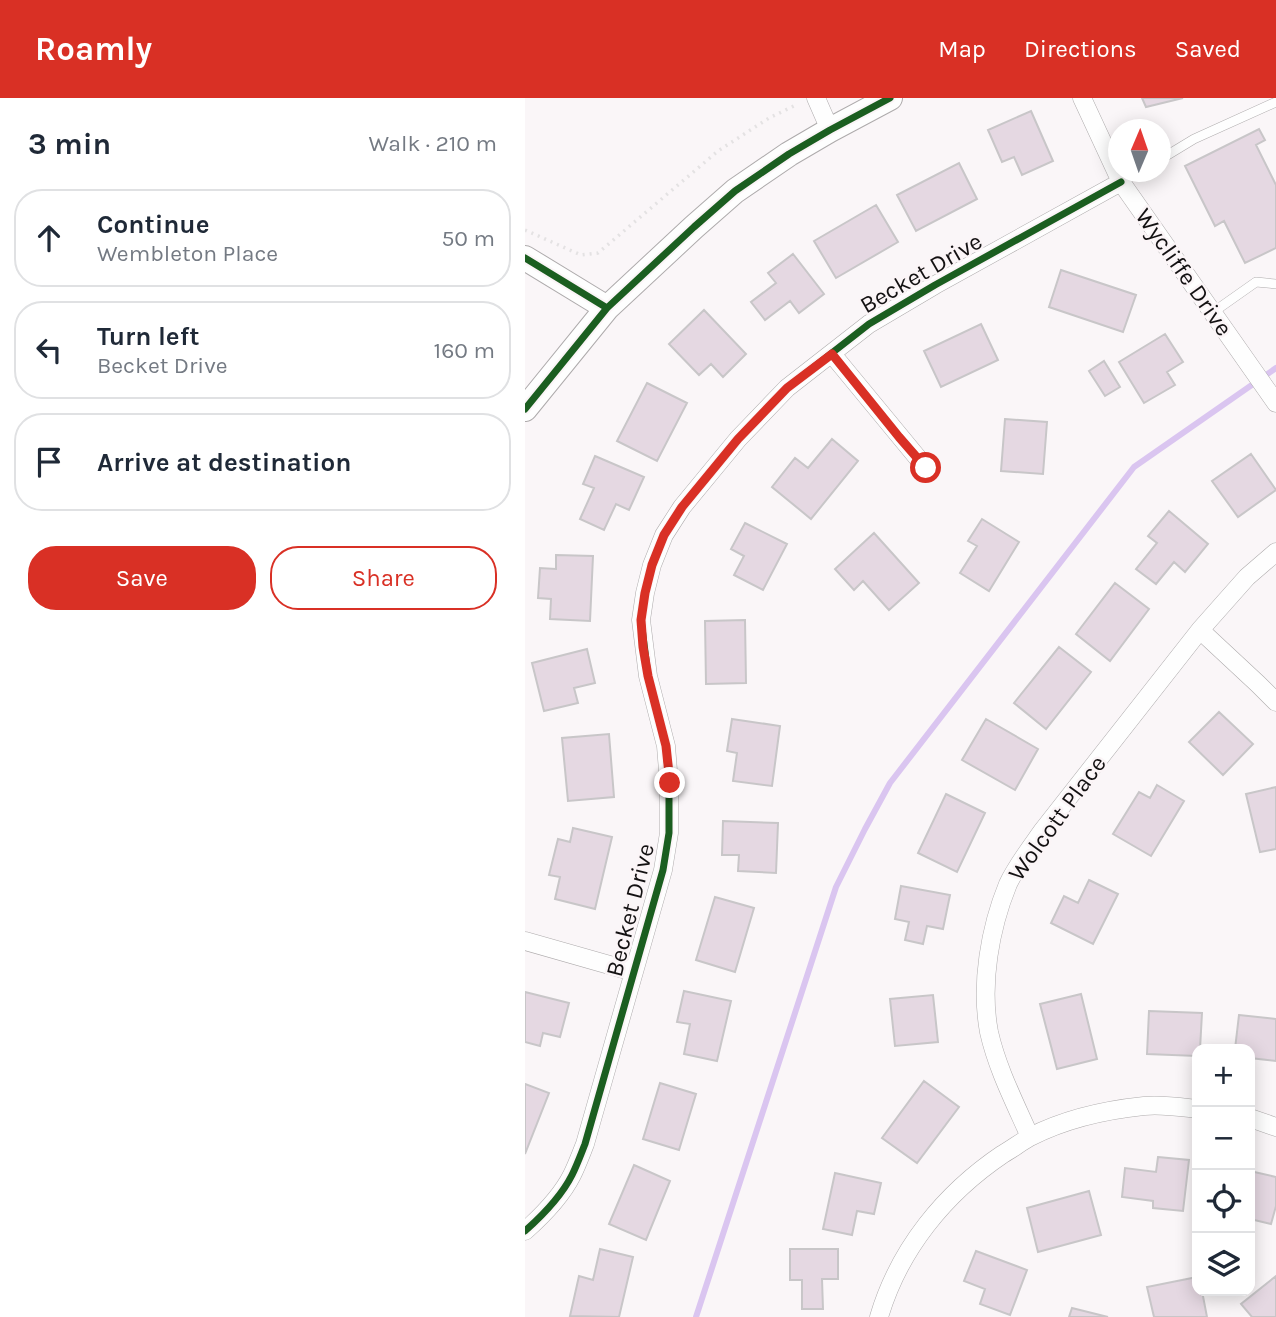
<!DOCTYPE html>
<meta charset="utf-8">
<style>
:root{--surface:#fff;--page:#f2f2f3;--text:#1f2937;--muted:#747a83;--line:#e0e1e3;--accent:#d93025}
body{margin:0;font-family:Karla,sans-serif;background:var(--page);color:var(--text)}
.controls{position:absolute;right:21px;bottom:21px;display:grid;overflow:hidden;border-radius:14px;box-shadow:0 4px 18px #0003}
.controls button{width:63px;height:63px;display:grid;place-items:center;padding:0;border:0;border-bottom:2px solid var(--line);background:var(--surface);color:var(--text);font:35px sans-serif}
.compass{position:absolute;left:583px;top:21px;width:63px;height:63px;border-radius:50%;background:var(--surface);box-shadow:0 4px 18px #0003;rotate:2deg}
.stop{position:absolute;width:21px;height:21px;margin:-16px;border:5px solid #d93025;border-radius:50%;background:#fff}
.stop.end{background:#d93025;border-color:#fff;box-shadow:0 2px 7px #0008}
.list{margin:0;padding:0;list-style:none}
h2{display:flex;justify-content:space-between;align-items:center;height:91px;margin:0;padding:0 28px;font-size:30px}
h2 small{font-size:23px;font-weight:400;color:var(--muted)}
.list li{display:grid;grid-template-columns:46px 1fr auto;gap:21px;align-items:center;box-sizing:border-box;height:98px;margin:0 14px 14px;padding:0 14px;border:2px solid var(--line);border-radius:28px}
.list b{display:block;font-size:26px;white-space:nowrap}
.list p{margin:0;font-size:23px;white-space:nowrap;color:var(--muted)}
.list em{font-size:23px;font-style:normal;color:var(--muted)}
.actions{display:flex;gap:14px;padding:21px 28px}
.actions a{flex:1;padding:16px 0;border:2px solid var(--accent);border-radius:28px;text-align:center;font-size:24px;color:var(--accent)}
.actions .main{background:var(--accent);color:#fff}
.icon{flex:none;width:38px;height:38px;fill:none;stroke:currentColor;stroke-width:2;stroke-linecap:round;stroke-linejoin:round}
.map{position:relative;flex:none;width:751px;height:1219px;overflow:hidden}
header{display:flex;align-items:center;gap:42px;box-sizing:border-box;height:98px;padding:0 35px;background:var(--accent);color:#fff}
header strong{font-size:33px}
nav{display:flex;gap:38px;margin-inline-start:auto;font-size:24px}
main{display:flex}
aside{flex:1;background:var(--surface)}
.map>svg:first-child{display:block}
.lines{fill:none;stroke-linecap:round;stroke-linejoin:round}
.stream{stroke:#dac5f0;stroke-width:6}
.building{fill:#e5d8e2;stroke:#c8c6c8;stroke-width:2}
.lane-casing{stroke:#aeabac;stroke-width:10}
.street-casing{stroke:#aeabac;stroke-width:19}
.secondary-casing{stroke:#aeabac;stroke-width:26}
.path{stroke:#e4e2e3;stroke-width:3.5;stroke-dasharray:2 5;stroke-linecap:butt}
.lane{stroke:#fefefe;stroke-width:9}
.street{stroke:#fefefe;stroke-width:18}
.secondary{stroke:#fefefe;stroke-width:24}
.cycleway-casing{stroke:#fbf5f7;stroke-width:11}
.cycleway{stroke:#1b5e20;stroke-width:7}
.route{stroke:#d93025;stroke-width:9}
.labels{text-anchor:middle;dominant-baseline:central;stroke-width:5;stroke-linejoin:round;paint-order:stroke}
.street-label{font-size:24px;fill:#131112;stroke:#fbf5f7}
</style>
<header>
<strong>Roamly</strong>
<nav><a>Map</a><a>Directions</a><a>Saved</a></nav>
</header>
<main>
<aside>
<h2>3 min<small>Walk · 210 m</small></h2>
<ul class="list">
<li><svg class="icon" aria-label="ahead" viewBox="0 0 24 24"><path d="M12 20V5M6 11l6-6 6 6"/></svg><div><b>Continue</b><p>Wembleton Place</p></div><em>50 m</em></li>
<li><svg class="icon" aria-label="left" viewBox="0 0 24 24"><path d="M17 20v-9H6M10 6l-5 5 5 5"/></svg><div><b>Turn left</b><p>Becket Drive</p></div><em>160 m</em></li>
<li><svg class="icon" aria-label="arrive" viewBox="0 0 24 24"><path d="M6 21V4h12l-3 4 3 4H6"/></svg><div><b>Arrive at destination</b></div></li>
</ul>
<div class="actions"><a class="main">Save</a><a>Share</a></div>
</aside>
<div class="map">
<svg width="751" height="1219" viewBox="0 0 751 1219">
<rect width="100%" height="100%" fill="#faf6f8"/>
<g class="lines">
<path class="stream" d="M171,1219L311,789L340,731L365,685L609,369L751,270"/>
</g>
<path class="building" d="M617,0H658L621,9Z
M506,13L528,63L497,77L489,59L477,64L463,32Z
M734,31L740,42L731,47L751,87V150L720,165L699,123L690,128L660,68Z
M434,65L452,101L391,133L372,97Z
M351,107L373,144L311,180L289,143Z
M268,156L299,196L274,215L265,203L240,222L226,204L251,185L243,175Z
M536,172L611,197L598,234L524,209Z
M179,212L221,256L198,279L186,266L174,277L144,246Z
M456,226L473,262L416,289L399,253Z
M640,236L658,264L642,274L650,287L619,305L594,264Z
M579,263L595,289L580,298L564,273Z
M122,285L162,305L132,363L92,343Z
M480,321L522,324L518,376L476,373Z
M307,341L333,363L286,421L247,389L270,360L283,370Z
M726,356L751,392L713,419L687,383Z
M70,358L119,379L104,412L91,406L79,432L55,421L69,390L58,386Z
M644,413L683,446L660,474L649,464L631,486L611,471L632,445L623,438Z
M457,421L494,444L464,493L435,475L452,448L443,443Z
M220,425L262,446L238,492L209,477L219,458L206,451Z
M349,435L394,485L364,512L338,483L329,492L310,471Z
M31,457L68,458L65,523L25,521L26,501L13,500L15,470L31,471Z
M590,485L624,511L585,563L551,536Z
M220,522L221,585L181,586L180,523Z
M534,549L566,574L521,631L489,605Z
M62,551L70,585L49,590L53,605L19,613L7,565Z
M694,614L728,646L698,677L664,644Z
M207,621L255,628L247,688L208,683L212,655L202,653Z
M461,621L513,651L490,692L437,662Z
M84,636L89,699L43,703L37,640Z
M632,687L659,703L626,758L588,736L614,694L625,700Z
M751,689V751L735,754L721,696Z
M421,696L460,715L432,774L393,755Z
M198,723L253,725L251,775L213,773L214,757H197Z
M48,730L87,739L70,811L30,801L35,779L24,777L33,741L45,744Z
M564,782L593,796L568,846L526,825L539,798L553,805Z
M376,788L425,797L418,831L402,828L398,846L380,842L384,824L370,821Z
M190,799L229,810L210,874L171,862Z
M159,893L206,903L192,963L159,956L165,926L152,924Z
M0,894L44,905L35,939L18,935L15,948L0,944Z
M556,896L572,961L532,971L515,906Z
M408,897L413,944L370,948L365,901Z
M624,913L677,915L675,951H672V958L622,956Z
M714,917L751,921V963L725,960V951H710Z
M399,983L434,1009L392,1065L357,1040Z
M135,985L171,996L154,1052L118,1041Z
M0,986L24,995L0,1056Z
M633,1059L664,1062L658,1113L628,1110V1103L597,1099L600,1070L631,1074Z
M109,1067L145,1083L121,1142L84,1126Z
M725,1073L751,1079V1108L746,1126L725,1121Z
M310,1075L356,1085L349,1116L332,1113L327,1137L298,1131Z
M564,1093L576,1137L513,1154L502,1110Z
M75,1151L108,1159L94,1219L45,1218L54,1178L68,1182Z
M265,1151H313V1181H297L298,1211H277V1182H265Z
M451,1153L502,1172L485,1217L455,1206L460,1191L439,1183Z
M751,1178V1219H727L716,1206Z
M672,1179V1193H677L682,1219H629L622,1189Z
M547,1210L583,1219H544Z"/>
<g class="lines">
<g class="lane-casing">
<path id="lane" d="M636,61L669,41L751,4
M596,84L614,74
M687,215L731,184L751,186"/>
</g>
<g class="street-casing">
<path id="street" d="M291,0L305,32
M557,0L596,84L751,305
M307,256L401,370
M675,532L733,586L751,604
M0,843L109,874
M725,1020L751,1029
M505,1039C490,1005 472,970 464,934C455,886 465,830 483,786C492,767 506,749 518,732L675,532L722,479L751,454
M0,1133C18,1117 36,1099 47,1077C52,1067 56,1056 60,1046L138,772L144,735V685L141,648L123,578L116,522L120,495L127,467L139,437L157,409L213,341L262,290L344,226L410,187L596,84
M354,1219C374,1151 420,1095 478,1056C487,1051 496,1044 505,1039C540,1021 580,1012 619,1008C636,1006 655,1009 672,1011"/>
</g>
<g class="secondary-casing">
<path id="secondary" d="M0,160L82,210
M0,311L82,210L169,129L210,93L264,56L305,32L365,0"/>
</g>
<path class="path" d="M0,132L56,157L73,155L193,53L244,20L273,6"/>
<use href="#lane" class="lane"/>
<use href="#street" class="street"/>
<use href="#secondary" class="secondary"/>
<g class="cycleway-casing">
<path id="cycleway" d="M0,160L82,210
M0,311L82,210L169,129L210,93L264,56L305,32L365,0
M0,1133C18,1117 36,1099 47,1077C52,1067 56,1056 60,1046L138,772L144,735V685L141,648L123,578L116,522L120,495L127,467L139,437L157,409L213,341L262,290L344,226L410,187L596,84"/>
</g>
<use href="#cycleway" class="cycleway"/>
</g>
<g class="lines">
<path class="route" d="M145,685L141,648L123,578L118,549L116,522L120,495L127,467L139,437L157,409L213,341L262,290L307,256L374,339L401,370"/>
</g>
<g class="labels">
<g class="street-label">
<text transform="translate(659 174) rotate(55)">Wycliffe Drive</text>
<text transform="translate(396 175) rotate(-30)">Becket Drive</text>
<text transform="translate(532 720) rotate(-54)">Wolcott Place</text>
<text transform="translate(105 812) rotate(-76)">Becket Drive</text>
</g>
</g>
</svg>
<div class="controls">
<button>+</button>
<button>−</button>
<button><svg class="icon" aria-label="locate" viewBox="0 0 24 24"><circle cx="12" cy="12" r="6"/><path d="M12 2v4M12 18v4M2 12h4M18 12h4"/></svg></button>
<button><svg class="icon" aria-label="layers" viewBox="0 0 24 24"><path d="M12 4l9 5-9 5-9-5zM3 14l9 5 9-5"/></svg></button>
</div>
<svg class="compass" viewBox="-18 -18 36 36"><path d="M0-13l5 13h-10z" fill="#e53935"/><path d="M0 13l5-13h-10z" fill="#747a83"/></svg>
<div class="stop" style="left:401px;top:370px"></div>
<div class="stop end" style="left:145px;top:685px"></div>
</div>
</main>
